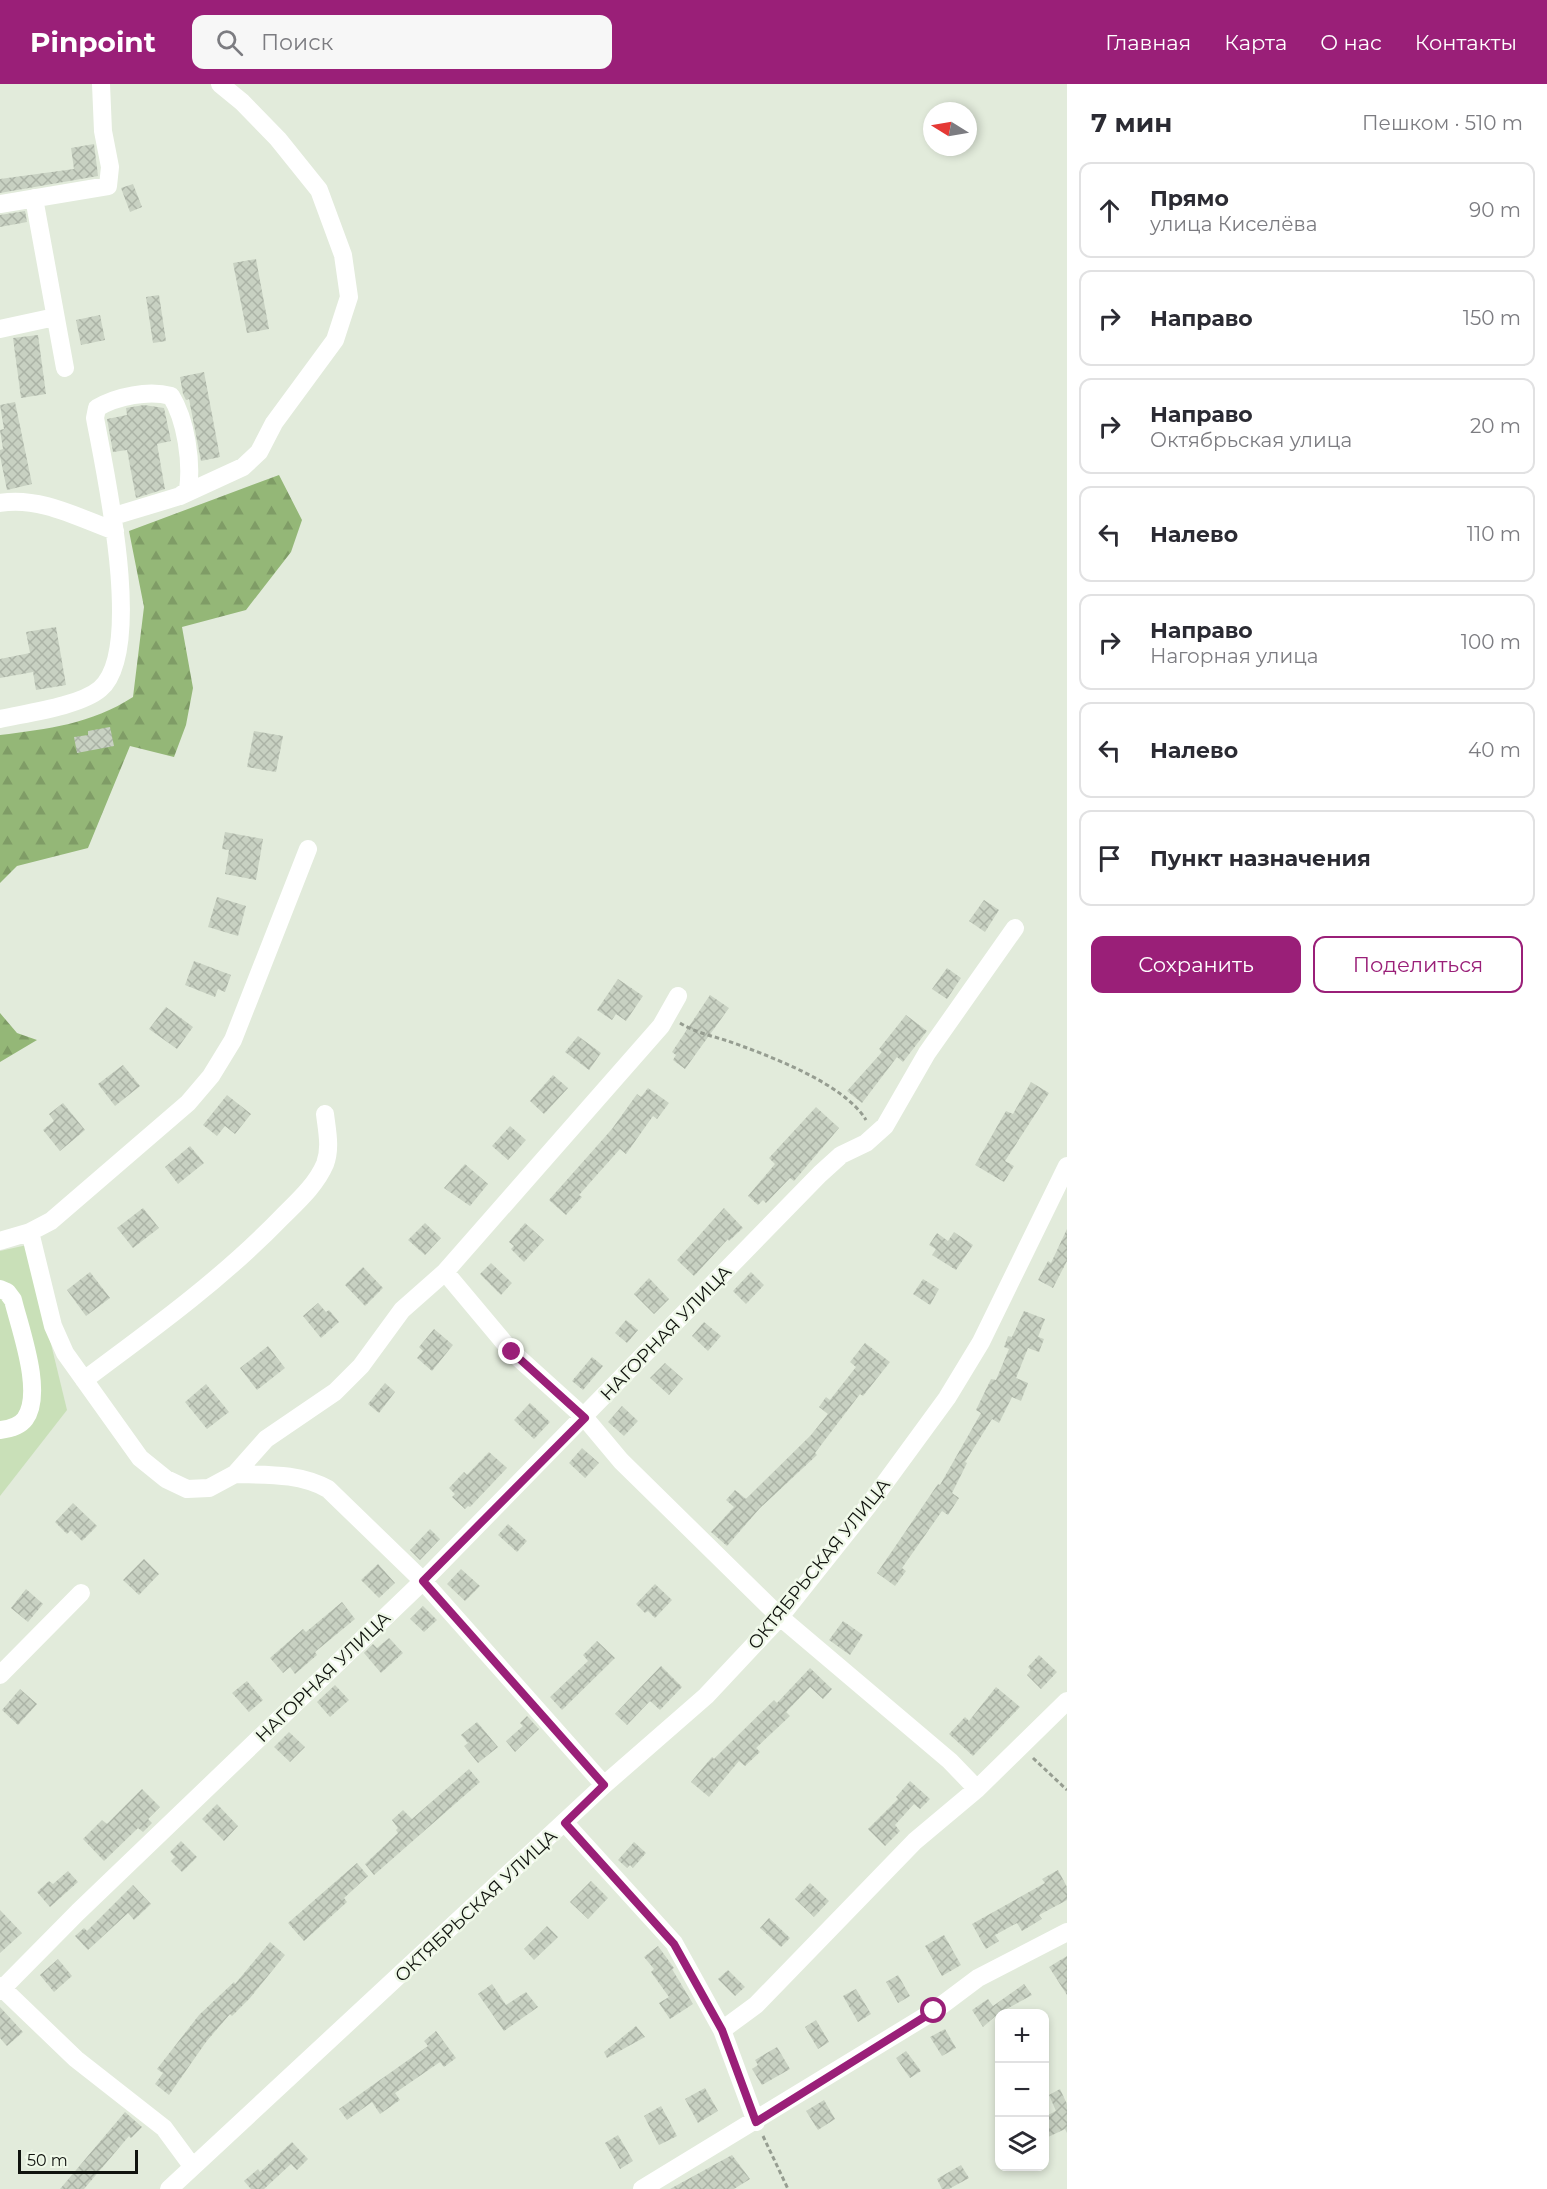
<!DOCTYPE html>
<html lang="ru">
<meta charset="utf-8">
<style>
:root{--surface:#fff;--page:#f7f7f7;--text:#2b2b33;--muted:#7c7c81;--line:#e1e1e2;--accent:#9a1f78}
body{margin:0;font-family:Montserrat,sans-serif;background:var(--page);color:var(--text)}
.controls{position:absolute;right:18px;bottom:18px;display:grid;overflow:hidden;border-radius:12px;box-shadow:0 3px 9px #0003}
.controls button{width:54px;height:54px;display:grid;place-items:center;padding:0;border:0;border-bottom:2px solid var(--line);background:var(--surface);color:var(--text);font:30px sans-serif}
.compass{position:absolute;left:923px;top:18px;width:54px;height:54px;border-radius:50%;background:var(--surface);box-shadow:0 3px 9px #0003;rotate:281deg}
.scale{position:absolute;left:18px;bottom:15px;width:120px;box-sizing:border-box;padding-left:6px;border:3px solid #10130e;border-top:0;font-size:16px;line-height:21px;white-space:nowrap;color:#10130e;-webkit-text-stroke:4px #eff8e8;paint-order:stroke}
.stop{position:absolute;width:18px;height:18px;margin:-14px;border:4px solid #9a1f78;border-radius:50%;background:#fff}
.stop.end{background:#9a1f78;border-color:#fff;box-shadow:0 2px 6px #0008}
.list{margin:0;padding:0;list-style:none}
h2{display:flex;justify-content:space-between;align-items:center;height:78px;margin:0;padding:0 24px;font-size:26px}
h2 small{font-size:20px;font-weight:400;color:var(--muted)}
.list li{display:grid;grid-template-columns:39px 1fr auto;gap:18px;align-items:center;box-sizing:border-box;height:96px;margin:0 12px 12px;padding:0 12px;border:2px solid var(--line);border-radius:12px}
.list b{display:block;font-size:22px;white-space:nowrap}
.list p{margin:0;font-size:20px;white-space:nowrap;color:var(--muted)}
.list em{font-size:20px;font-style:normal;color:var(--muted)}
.actions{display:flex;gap:12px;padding:18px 24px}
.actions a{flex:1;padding:14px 0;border:2px solid var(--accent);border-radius:12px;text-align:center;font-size:21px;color:var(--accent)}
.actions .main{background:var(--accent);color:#fff}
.icon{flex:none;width:33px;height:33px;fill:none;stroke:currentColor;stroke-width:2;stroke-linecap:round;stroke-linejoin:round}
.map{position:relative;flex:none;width:1067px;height:2105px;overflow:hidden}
header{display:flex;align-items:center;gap:36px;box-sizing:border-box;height:84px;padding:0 30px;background:var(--accent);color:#fff}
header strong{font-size:28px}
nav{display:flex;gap:33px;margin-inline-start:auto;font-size:21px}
.search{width:420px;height:54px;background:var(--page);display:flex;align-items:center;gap:15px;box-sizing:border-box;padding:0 21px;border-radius:12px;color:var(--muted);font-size:22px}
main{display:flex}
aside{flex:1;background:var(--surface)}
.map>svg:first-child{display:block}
.green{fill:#c9e0b8}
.forest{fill:url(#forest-firs)}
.building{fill:url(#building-cross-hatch)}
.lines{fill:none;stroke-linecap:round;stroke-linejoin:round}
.path{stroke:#969d91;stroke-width:3;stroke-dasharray:4.5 3;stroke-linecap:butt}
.minor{stroke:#fff;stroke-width:18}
.route{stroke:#9a1f78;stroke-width:8}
.labels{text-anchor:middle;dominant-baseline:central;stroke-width:5;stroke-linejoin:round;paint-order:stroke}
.street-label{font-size:18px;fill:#10130e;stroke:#eff8e8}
</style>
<header>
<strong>Pinpoint</strong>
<div class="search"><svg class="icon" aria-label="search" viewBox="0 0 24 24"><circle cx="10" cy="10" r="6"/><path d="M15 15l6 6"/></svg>Поиск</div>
<nav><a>Главная</a><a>Карта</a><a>О нас</a><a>Контакты</a></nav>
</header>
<main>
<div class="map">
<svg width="1067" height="2105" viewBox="0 0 1067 2105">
<defs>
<pattern id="forest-firs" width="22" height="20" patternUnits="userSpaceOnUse" patternTransform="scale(1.5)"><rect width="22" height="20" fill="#94b777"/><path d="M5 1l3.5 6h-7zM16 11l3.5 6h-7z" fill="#7f9c66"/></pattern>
<pattern id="building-cross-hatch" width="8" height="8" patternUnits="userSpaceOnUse" patternTransform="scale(1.5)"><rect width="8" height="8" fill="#c8d1c2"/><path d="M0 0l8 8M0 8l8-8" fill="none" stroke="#abb3a6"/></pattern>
</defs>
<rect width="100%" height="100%" fill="#e2ebdb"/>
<path class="green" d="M27,1161L67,1326L0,1412V1167Z"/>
<path class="forest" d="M279,391L302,436L291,468L246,526L182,543L193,604L186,641L174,673L130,662L88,764L17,782L0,799V651C48,645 91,640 133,613L144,523L129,447Z
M0,929L17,949L37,956L0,978Z"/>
<path class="building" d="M94,60L98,92L0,109V95L74,85L71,64Z
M133,100L142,123L130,128L121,104Z
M25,127L27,138L0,143V131Z
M256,175L269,245L247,249L233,179Z
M159,211L166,257L153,259L146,213Z
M100,231L105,256L81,261L76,236Z
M38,251L46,310L21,314L13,254Z
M204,288L220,373L201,377L189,315L186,316L183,310L180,293Z
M15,318L32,400L7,406L0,372V366L3,365L0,346L4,345L0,321Z
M144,321L164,324L171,357L157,360L165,405L136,414L127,366L113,368L107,335L127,331L126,324Z
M56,543L66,601L36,606L33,588L0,594V575L30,569L26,548Z
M110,643L114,662L77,669L74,653L88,651V647Z
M254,647L283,652L276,688L247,683Z
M225,748L263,755L256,796L225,790L229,766L222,765Z
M217,813L246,822L238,852L208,843Z
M984,816L999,826L985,848L969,837Z
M194,877L231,891L225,908L218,905L215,913L185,901Z
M947,884L961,894L947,915L932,905Z
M618,895L643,912L626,937L616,930L612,936L597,926Z
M710,911L729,924L685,985L673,976L676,971L672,968Z
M166,923L193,943L177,965L149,945Z
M906,931L927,947L903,978L897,973L862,1019L847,1007L882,968L879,965Z
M578,952L601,969L589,986L565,968Z
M123,981L140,1002L115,1022L98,1000Z
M553,991L568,1004L544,1030L530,1017Z
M1031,998L1049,1009L1005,1077L1014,1082L1004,1098L975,1081L1006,1027L1013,1030Z
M648,1004L669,1019L657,1035L653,1032L626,1070L620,1065L579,1111L582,1113L566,1131L549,1116L612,1045L637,1010L641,1013Z
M227,1011L251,1030L235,1050L225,1042L217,1052L203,1041Z
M63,1019L85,1046L60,1067L43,1046L54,1037L49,1030Z
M816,1023L839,1044L794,1097L790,1094L766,1119L763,1116L758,1121L748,1112L775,1080L769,1074Z
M510,1042L526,1056L508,1076L492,1062Z
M190,1062L204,1079L178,1100L165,1083Z
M465,1080L488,1100L470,1122L444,1104Z
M143,1124L159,1144L133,1164L117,1144Z
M724,1124L743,1144L729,1157L728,1155L694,1192L677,1176Z
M425,1139L441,1154L425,1171L408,1156Z
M525,1139L544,1156L524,1178L511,1165L514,1162L509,1158Z
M1067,1145V1177L1053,1204L1038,1196L1048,1177L1051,1179Z
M954,1148L973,1161L956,1186L932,1171L936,1165L929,1161L937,1149L948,1157Z
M491,1179L512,1199L501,1211L480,1190Z
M363,1183L383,1204L365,1222L345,1201Z
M90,1188L110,1214L86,1232L67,1206Z
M751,1188L764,1201L746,1220L733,1207Z
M649,1194L669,1215L654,1230L634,1210Z
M923,1195L939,1205L930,1221L913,1210Z
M318,1219L326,1228L329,1226L339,1238L321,1254L303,1232Z
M1024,1227L1045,1235L1038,1253L1044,1255L1039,1268L1028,1264L1016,1294L1028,1299L1021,1317L1012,1313L999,1339L992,1335L965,1378L967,1379L952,1409L959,1414L948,1431L942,1427L902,1484L906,1487L895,1502L877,1489L938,1400L940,1401L981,1329L976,1326L991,1295L996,1296L1009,1265L1004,1263L1008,1252L1012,1253Z
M626,1236L638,1246L627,1259L615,1249Z
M704,1238L721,1252L708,1267L692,1252Z
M434,1245L453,1261L432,1287L417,1274L423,1267L419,1263Z
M865,1259L890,1278L863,1312L860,1310L815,1369L817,1371L760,1424L727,1462L711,1448L734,1423L726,1416L735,1406L746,1415L811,1351L828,1330L819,1323L826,1313L830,1316L856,1283L850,1278Z
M268,1262L285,1284L257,1306L240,1284Z
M592,1273L603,1282L583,1306L572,1297Z
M665,1279L683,1295L669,1311L650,1294Z
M385,1299L395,1308L379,1329L368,1320Z
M206,1300L229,1328L207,1345L185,1318Z
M530,1319L550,1338L534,1355L514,1336Z
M622,1322L638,1337L624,1352L608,1338Z
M582,1364L599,1379L585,1394L569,1379Z
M489,1368L507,1384L470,1423L468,1422L465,1425L452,1413L455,1410L449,1404L464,1388L467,1391Z
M73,1419L97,1442L82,1457L71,1446L67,1450L55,1438Z
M508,1440L527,1457L517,1468L498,1451Z
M430,1445L440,1455L420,1476L410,1466Z
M144,1475L159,1490L139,1511L123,1496Z
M378,1480L395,1499L379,1514L361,1496Z
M461,1485L480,1502L465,1517L447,1500Z
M655,1500L672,1516L655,1534L648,1527L645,1529L636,1520Z
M26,1505L43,1520L28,1538L11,1524Z
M342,1518L355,1535L315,1568L317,1571L295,1590L290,1583L283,1589L270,1574L303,1545L306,1548Z
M423,1522L437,1536L424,1548L410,1535Z
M843,1537L863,1551L850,1571L829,1556Z
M389,1554L403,1569L381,1589L364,1569L373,1560L377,1564Z
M597,1557L615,1574L562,1626L550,1613L588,1577L583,1571Z
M1039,1571L1057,1588L1041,1605L1027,1591L1031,1586L1028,1583Z
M661,1582L682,1603L660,1626L650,1617L627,1641L615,1630Z
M810,1584L832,1605L823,1615L810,1603L786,1628L790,1632L756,1664L760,1668L745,1682L739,1677L709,1713L691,1698L712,1673L714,1675L774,1616L777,1619Z
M247,1597L263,1616L249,1628L232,1609Z
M335,1601L349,1616L330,1633L317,1618Z
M996,1603L1020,1623L973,1672L949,1650L965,1633L969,1637Z
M20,1605L37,1620L18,1641L2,1626Z
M527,1632L539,1645L515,1668L506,1657L523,1642L520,1639Z
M477,1638L498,1663L478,1679L464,1662L468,1659L461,1651Z
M289,1648L305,1663L290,1678L274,1663Z
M469,1685L480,1698L374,1791L365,1780L398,1749L396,1746L398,1744L392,1736L403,1726L412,1735Z
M910,1697L930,1715L920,1725L914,1720L895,1741L900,1747L885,1762L868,1745L898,1715L896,1713Z
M142,1705L160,1723L148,1735L152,1739L143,1748L138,1744L104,1777L83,1755L102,1736L107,1740Z
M217,1720L238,1742L224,1757L202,1735Z
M181,1757L197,1773L182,1788L171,1777L175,1773L170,1768Z
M634,1758L646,1769L633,1784L630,1781L627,1784L618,1776Z
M357,1779L368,1792L344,1814L347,1818L304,1857L288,1839Z
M1058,1786L1067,1803V1816L1039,1831L1042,1835L1022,1847L1017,1839L995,1851L999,1857L986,1865L972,1840L1045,1799L1042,1795Z
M68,1787L78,1798L50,1823L37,1808L49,1797L53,1800Z
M591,1797L608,1814L588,1835L570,1818Z
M810,1799L829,1817L814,1833L795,1815Z
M133,1801L151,1820L134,1836L128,1829L88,1866L75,1852L84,1844L87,1847Z
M0,1826L22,1849L0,1869Z
M769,1834L790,1854L781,1863L760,1844Z
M547,1842L558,1853L534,1876L524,1865Z
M944,1851L961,1881L942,1892L925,1862Z
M270,1858L285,1871L250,1914L232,1932L230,1930L206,1958L169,2011L155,2000L163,1989L157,1985L199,1931L234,1898L235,1900Z
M658,1862L674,1884L672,1885L693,1920L670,1935L659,1919L669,1913L651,1888L654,1885L644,1873Z
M1067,1872V1911L1049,1883Z
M58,1875L72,1892L54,1908L40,1891Z
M728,1886L745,1903L735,1912L718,1895Z
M898,1891L910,1912L898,1919L886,1898Z
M492,1900L506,1921L526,1908L538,1923L504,1947L478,1910Z
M1024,1900L1032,1911L999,1929L983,1943L972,1926L988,1915L993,1922Z
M856,1905L871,1930L858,1938L843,1912Z
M0,1923L23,1948L7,1962L0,1954Z
M816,1936L829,1958L818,1965L805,1943Z
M636,1942L645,1953L607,1974L604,1968Z
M945,1945L956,1964L942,1972L930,1953Z
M436,1947L456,1974L444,1983L440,1978L395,2009L400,2016L380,2030L372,2018L347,2036L339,2025L428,1962L424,1957Z
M777,1963L790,1985L762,2001L752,1985L758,1981L755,1976Z
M906,1967L921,1987L910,1994L896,1974Z
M705,2004L718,2027L698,2039L685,2015Z
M1060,2005L1067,2020V2049L1065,2045L1044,2055V2033L1056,2027L1049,2011Z
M824,2016L835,2035L818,2046L806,2027Z
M661,2022L677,2052L659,2061L644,2032Z
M125,2028L142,2043L131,2054L129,2052L84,2105H60Z
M618,2051L633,2077L620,2085L605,2059Z
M292,2058L308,2075L297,2086L291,2080L264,2105H251L244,2097L258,2085L260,2088Z
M732,2071L750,2095L734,2105H670Z
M961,2081L969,2094L949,2105H942L937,2095Z"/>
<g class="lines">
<path class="path" d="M680,939C694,948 712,952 728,957C767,971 844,999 866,1036
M1033,1674L1067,1706
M763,2052L788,2105"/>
<path class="minor" d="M34,114L65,284
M0,120L108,102L110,83L103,47L101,0
M0,245L55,233
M180,412L243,383L259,368L274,339L335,256L349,213L343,171L319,106L278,55L242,18L220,0
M0,419C39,412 79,434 115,447
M0,635C27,629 80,622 100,605C145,567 105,388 95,334L97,324C117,312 149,306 171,312C186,336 192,378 188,406L180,412L114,432
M30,1148L53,1242L65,1269L140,1374L166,1395L187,1405L209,1404L235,1390L266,1355L335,1308L361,1282L402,1226L445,1188L661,942L678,912
M0,1157L30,1148L51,1137L188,1019L211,992L233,956L308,765
M445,1188L512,1268L585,1334L621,1377L780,1533L950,1677L977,1705
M0,1205L7,1208L13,1216C20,1245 44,1309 25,1335C19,1343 9,1345 0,1346
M84,1296C153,1245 222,1195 282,1133C298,1117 316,1101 325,1080C331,1064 327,1047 325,1030
M235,1390C267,1391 299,1389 328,1405L423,1497L604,1701
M0,1591L81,1509
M565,1739L674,1859L722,1946L756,2038
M0,1902L76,1975L164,2044L192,2082
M0,1907L78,1828L423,1497L820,1090L841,1071L866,1059L885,1042L927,969L1015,844
M722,1946L756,1921L915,1757L977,1705L1067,1617
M169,2105L604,1701L706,1612L780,1533L868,1422L947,1314L981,1258L1067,1082
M642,2105L934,1927L978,1894L1067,1848"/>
</g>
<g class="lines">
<path class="route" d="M512,1268L585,1334L423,1497L604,1701L565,1739L674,1860L722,1946L756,2038L934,1927"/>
</g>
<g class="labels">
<g class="street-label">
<text transform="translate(666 1249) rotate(-46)">НАГОРНАЯ УЛИЦА</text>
<text transform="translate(819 1480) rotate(-51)">ОКТЯБРЬСКАЯ УЛИЦА</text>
<text transform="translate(323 1593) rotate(-44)">НАГОРНАЯ УЛИЦА</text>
<text transform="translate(476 1822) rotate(-43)">ОКТЯБРЬСКАЯ УЛИЦА</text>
</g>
</g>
</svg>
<div class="controls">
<button>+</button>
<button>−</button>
<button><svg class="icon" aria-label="layers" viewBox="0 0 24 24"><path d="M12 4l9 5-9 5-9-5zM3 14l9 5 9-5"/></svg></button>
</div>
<svg class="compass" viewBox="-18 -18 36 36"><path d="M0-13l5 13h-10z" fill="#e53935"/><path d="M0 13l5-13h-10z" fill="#7c7c81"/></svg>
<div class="scale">50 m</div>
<div class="stop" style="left:934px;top:1927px"></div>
<div class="stop end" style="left:512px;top:1268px"></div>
</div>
<aside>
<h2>7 мин<small>Пешком · 510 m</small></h2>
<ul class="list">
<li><svg class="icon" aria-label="ahead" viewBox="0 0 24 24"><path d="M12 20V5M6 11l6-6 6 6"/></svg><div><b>Прямо</b><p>улица Киселёва</p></div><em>90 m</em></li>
<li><svg class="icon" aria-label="right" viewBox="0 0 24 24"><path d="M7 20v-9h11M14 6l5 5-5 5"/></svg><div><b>Направо</b></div><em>150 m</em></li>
<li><svg class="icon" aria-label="right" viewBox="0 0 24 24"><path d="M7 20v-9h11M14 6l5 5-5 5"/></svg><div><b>Направо</b><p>Октябрьская улица</p></div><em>20 m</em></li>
<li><svg class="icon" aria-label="left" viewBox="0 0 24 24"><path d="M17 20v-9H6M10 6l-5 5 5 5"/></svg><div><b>Налево</b></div><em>110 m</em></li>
<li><svg class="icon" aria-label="right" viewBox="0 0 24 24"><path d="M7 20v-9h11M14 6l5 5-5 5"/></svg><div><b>Направо</b><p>Нагорная улица</p></div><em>100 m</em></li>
<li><svg class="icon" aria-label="left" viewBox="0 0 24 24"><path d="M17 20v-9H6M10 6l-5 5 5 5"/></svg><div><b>Налево</b></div><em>40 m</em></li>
<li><svg class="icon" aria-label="arrive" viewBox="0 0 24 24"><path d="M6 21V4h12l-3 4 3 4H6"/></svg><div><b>Пункт назначения</b></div></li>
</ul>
<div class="actions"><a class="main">Сохранить</a><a>Поделиться</a></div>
</aside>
</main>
